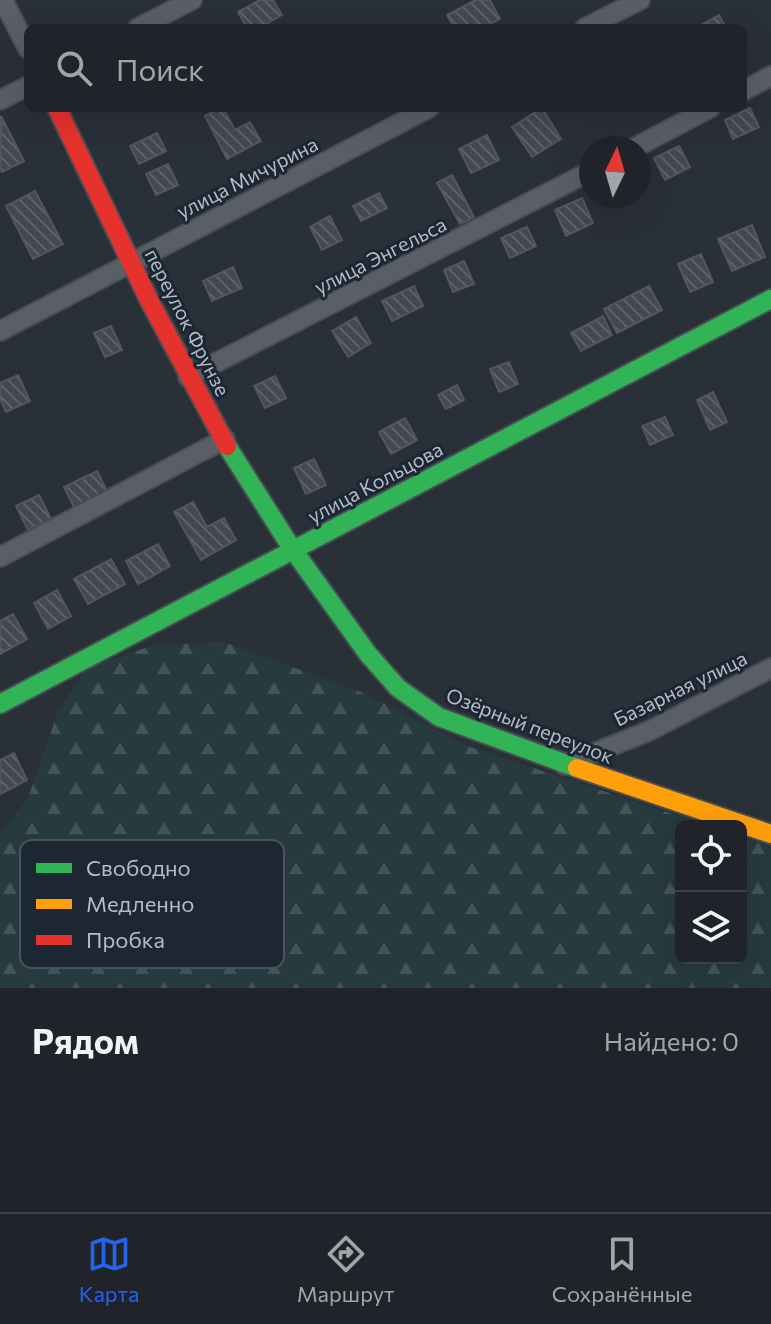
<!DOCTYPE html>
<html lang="ru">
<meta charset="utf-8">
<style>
:root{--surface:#20242a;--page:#2d3036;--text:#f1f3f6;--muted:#a2a4a8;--line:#3d4147;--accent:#2563eb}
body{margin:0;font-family:Commissioner,sans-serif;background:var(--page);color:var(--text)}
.controls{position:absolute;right:24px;bottom:24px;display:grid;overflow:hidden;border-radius:12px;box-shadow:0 8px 32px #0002}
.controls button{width:72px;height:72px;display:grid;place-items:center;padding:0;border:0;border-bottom:2px solid var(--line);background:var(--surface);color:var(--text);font:40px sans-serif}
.compass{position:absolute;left:579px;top:136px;width:72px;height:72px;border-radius:50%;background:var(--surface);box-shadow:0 8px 32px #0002;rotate:5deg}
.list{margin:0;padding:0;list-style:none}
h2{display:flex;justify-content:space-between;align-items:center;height:104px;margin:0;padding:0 32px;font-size:34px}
h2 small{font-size:26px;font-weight:400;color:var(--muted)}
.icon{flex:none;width:44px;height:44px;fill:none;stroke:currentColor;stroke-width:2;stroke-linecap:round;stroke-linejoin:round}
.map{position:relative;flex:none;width:771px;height:988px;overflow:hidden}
.search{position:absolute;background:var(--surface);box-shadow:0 8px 32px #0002;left:24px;right:24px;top:24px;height:88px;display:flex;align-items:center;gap:20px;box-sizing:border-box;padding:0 28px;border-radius:12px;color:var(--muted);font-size:30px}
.sheet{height:224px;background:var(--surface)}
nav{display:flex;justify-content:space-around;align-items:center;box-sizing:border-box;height:112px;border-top:2px solid var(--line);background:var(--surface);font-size:22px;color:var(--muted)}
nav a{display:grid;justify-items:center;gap:4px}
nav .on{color:var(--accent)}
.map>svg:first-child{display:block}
.forest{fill:url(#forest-firs)}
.building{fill:url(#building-back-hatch);stroke:#52575f;stroke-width:2}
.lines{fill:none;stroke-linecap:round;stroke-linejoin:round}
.street-casing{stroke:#484c53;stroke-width:22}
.fast-casing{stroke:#484c53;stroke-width:22}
.slow-casing{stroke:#484c53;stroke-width:22}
.jam-casing{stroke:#484c53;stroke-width:22}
.street{stroke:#5a5e66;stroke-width:18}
.fast{stroke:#30b455;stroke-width:18}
.slow{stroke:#ff9f0a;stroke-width:18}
.jam{stroke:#e5322d;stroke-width:18}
.labels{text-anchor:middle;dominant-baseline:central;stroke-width:6;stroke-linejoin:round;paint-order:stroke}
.street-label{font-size:20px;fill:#b4bcc9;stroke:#1d2633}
.key{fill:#1d2633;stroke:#4a5360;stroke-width:2}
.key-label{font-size:22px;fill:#b4bcc9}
</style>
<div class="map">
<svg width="771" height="988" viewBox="0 0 771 988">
<defs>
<pattern id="forest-firs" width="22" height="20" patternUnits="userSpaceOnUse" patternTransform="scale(2)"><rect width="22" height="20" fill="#273a3e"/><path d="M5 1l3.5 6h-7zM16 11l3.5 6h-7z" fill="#445559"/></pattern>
<pattern id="building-back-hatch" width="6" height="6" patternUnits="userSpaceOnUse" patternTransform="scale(2)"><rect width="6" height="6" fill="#444950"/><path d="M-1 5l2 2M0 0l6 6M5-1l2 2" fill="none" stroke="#5d6168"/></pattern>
</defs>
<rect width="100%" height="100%" fill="#2a3038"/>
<path class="forest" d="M224,642L361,692L470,747L709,826H681V958H741V836L771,845V988H0V834L28,798L59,709L87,668L154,645Z"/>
<path class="building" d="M260,0H273L282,15L259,28H247L238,12Z
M476,0H490L500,19L481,28H454L447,15Z
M719,15L726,28H700L699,26Z
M220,108H223L235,130L250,122L261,141L227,159L205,116Z
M542,108L561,139L532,157L512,127Z
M750,108L759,127L733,139L725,120Z
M1,116L24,161L2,172L0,168Z
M157,133L166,151L139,164L130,146Z
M487,135L499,160L471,173L459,149Z
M679,146L690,167L665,180L654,158Z
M168,164L178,185L156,195L146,174Z
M452,175L474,217L460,224L437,183Z
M35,191L63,244L33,259L6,206Z
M379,193L387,208L361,221L353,206Z
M582,198L593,223L566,236L555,210Z
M330,216L342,240L322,250L310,227Z
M752,225L765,257L732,271L718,239Z
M527,227L536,246L510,258L501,238Z
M701,254L713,282L690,292L678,264Z
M464,261L474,284L453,292L444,270Z
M233,267L242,288L212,301L203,281Z
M414,286L423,306L392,321L382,301Z
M649,286L662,310L617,333L604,309Z
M603,316L612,335L581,351L571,333Z
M356,317L371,343L348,357L332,331Z
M111,326L122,350L105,357L94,333Z
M509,362L518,384L499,392L490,369Z
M18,375L30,401L6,412L0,398V383Z
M275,376L286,398L265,408L254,386Z
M457,385L464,400L446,409L438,395Z
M713,392L727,422L710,430L697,400Z
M665,417L673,435L650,445L642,426Z
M405,418L417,440L391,454L379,432Z
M314,459L326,485L306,494L294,468Z
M97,471L108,493L75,509L64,487Z
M39,495L51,519L28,530L16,506Z
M193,502L207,527L224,518L236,540L201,560L174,512Z
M158,544L170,566L138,584L126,561Z
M111,559L125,584L88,604L74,579Z
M57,590L71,616L48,629L34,603Z
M13,614L27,639L0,654V621Z
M14,753L27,780L0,794V760Z"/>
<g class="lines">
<g class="street-casing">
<path id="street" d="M3,0L28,49
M138,28L192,0
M585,28L640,0
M743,91L771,76
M0,100L28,86
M634,148L710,108
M0,331L429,108
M188,377L591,171
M0,557L225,439
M564,765L649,731L771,668"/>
</g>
<g class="fast-casing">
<path id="fast" d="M227,446L291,547L368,654L398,688L439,717L577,768
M0,704L771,299"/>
</g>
<g class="slow-casing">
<path id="slow" d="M577,768L771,834"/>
</g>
<g class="jam-casing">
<path id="jam" d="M57,108L149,300L227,446"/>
</g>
<use href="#street" class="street"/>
<use href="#fast" class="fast"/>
<use href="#slow" class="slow"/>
<use href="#jam" class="jam"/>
</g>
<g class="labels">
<g class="street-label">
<text transform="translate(247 177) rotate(-27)">улица Мичурина</text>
<text transform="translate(380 255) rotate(-27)">улица Энгельса</text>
<text transform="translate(188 322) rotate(63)">переулок Фрунзе</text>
<text transform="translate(375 482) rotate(-28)">улица Кольцова</text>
<text transform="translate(680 688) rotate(-26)">Базарная улица</text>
<text transform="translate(530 725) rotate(21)">Озёрный переулок</text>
</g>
</g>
<rect x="20" y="840" width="264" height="128" rx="12" class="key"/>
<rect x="36" y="863" width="36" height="10" fill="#30b455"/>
<rect x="36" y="899" width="36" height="10" fill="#ff9f0a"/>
<rect x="36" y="935" width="36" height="10" fill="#e5322d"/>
<g class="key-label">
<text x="86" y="876">Свободно</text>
<text x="86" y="912">Медленно</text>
<text x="86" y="948">Пробка</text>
</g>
</svg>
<div class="controls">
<button><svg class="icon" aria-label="locate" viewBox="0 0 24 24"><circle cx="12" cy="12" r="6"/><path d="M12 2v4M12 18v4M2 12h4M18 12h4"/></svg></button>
<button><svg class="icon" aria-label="layers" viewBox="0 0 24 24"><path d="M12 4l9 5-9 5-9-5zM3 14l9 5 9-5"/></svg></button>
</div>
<svg class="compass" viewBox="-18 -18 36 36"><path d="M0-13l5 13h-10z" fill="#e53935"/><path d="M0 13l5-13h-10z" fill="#a2a4a8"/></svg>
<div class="search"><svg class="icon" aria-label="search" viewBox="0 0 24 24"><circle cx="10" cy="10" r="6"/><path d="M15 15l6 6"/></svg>Поиск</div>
</div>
<section class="sheet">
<h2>Рядом<small>Найдено: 0</small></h2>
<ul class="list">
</ul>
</section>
<nav>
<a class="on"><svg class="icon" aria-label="map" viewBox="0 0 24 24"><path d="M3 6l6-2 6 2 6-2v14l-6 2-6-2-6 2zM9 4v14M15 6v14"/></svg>Карта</a>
<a><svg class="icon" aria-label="directions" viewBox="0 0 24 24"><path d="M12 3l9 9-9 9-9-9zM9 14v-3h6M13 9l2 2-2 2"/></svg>Маршрут</a>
<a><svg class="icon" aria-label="saved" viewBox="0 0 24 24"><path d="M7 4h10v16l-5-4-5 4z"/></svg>Сохранённые</a>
</nav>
